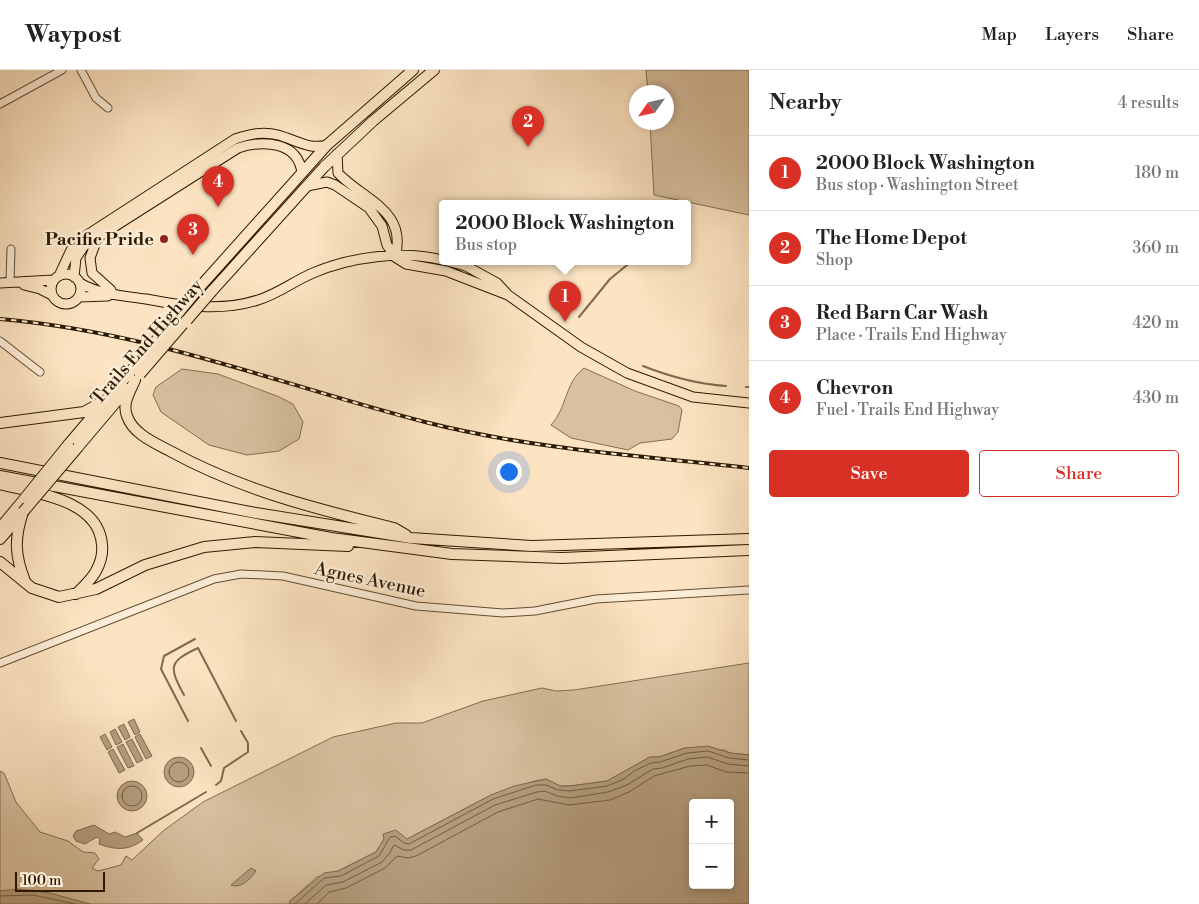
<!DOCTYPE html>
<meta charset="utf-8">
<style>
:root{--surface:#fff;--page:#f2f2f2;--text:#222;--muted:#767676;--line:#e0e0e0;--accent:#d93025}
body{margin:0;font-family:"Libre Bodoni",serif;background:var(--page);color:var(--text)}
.controls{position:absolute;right:15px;bottom:15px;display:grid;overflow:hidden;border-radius:5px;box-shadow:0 2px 8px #0003}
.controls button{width:45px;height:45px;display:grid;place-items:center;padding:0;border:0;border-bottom:1px solid var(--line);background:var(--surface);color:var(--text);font:25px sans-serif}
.compass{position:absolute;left:629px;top:15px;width:45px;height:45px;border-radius:50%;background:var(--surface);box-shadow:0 2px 8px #0003;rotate:236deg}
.scale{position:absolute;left:15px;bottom:12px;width:90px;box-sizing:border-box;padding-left:5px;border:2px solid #2d1b01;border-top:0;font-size:14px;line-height:18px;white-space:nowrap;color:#2d1b01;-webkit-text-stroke:4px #fdedd7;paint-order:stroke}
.you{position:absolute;left:508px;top:401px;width:18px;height:18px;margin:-12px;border:4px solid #fff;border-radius:50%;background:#1a73e8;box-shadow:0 0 0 8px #1a73e833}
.badge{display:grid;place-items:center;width:32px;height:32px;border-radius:50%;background:var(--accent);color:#fff;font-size:16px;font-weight:700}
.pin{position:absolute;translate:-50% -41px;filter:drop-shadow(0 1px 2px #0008)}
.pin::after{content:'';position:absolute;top:26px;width:18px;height:15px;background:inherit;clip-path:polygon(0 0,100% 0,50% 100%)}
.popup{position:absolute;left:439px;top:130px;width:252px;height:65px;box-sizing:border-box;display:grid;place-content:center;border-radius:5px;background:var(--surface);filter:drop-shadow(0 1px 4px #0005);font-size:16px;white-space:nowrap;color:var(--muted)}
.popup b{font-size:19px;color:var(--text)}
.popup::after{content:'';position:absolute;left:50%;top:100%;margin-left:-10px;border:10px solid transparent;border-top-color:var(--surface)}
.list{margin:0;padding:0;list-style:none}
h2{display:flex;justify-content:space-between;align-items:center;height:65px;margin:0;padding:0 20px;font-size:21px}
h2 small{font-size:16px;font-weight:400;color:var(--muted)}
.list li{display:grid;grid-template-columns:32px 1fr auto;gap:15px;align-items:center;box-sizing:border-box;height:75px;padding:0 20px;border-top:1px solid var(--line)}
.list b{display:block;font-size:19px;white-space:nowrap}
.list p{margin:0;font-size:16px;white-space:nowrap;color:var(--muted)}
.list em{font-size:16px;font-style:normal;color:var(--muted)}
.actions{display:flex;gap:10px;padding:15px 20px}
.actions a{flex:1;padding:11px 0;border:1px solid var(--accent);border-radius:5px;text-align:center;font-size:18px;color:var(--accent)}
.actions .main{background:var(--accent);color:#fff}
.map{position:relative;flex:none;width:749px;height:834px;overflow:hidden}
header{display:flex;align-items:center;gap:30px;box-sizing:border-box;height:70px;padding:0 25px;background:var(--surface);border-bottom:1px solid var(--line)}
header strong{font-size:24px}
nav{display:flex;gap:28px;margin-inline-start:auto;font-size:18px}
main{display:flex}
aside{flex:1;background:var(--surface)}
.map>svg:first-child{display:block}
.green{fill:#d9c1a0;stroke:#836e50}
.water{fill:#b69f80;stroke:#7f6a4d;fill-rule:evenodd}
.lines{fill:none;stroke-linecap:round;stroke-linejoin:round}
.shore{stroke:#725d40;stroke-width:1}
.stream{stroke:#7f6a4d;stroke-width:2}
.minor-casing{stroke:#614d31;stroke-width:9}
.major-casing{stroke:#2d1b01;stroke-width:11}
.highway-casing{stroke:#2d1b01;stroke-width:12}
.minor{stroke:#fdedd7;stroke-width:7}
.major{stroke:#fce3c1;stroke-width:9}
.highway{stroke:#fce3c1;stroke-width:10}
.rail-casing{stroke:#2d1b01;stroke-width:4}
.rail{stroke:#fdedd7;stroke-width:2;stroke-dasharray:5.5;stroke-linecap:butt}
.highway-bridge-casing{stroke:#2d1b01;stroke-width:12;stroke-linecap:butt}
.highway-bridge{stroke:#fce3c1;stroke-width:10}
.poi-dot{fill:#8f2418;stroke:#fdedd7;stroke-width:2}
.labels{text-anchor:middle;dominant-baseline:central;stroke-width:5;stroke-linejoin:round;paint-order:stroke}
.poi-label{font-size:18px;font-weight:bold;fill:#2d1b01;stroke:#fdedd7;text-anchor:end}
.street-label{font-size:18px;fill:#2d1b01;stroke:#fdedd7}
</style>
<header>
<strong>Waypost</strong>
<nav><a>Map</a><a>Layers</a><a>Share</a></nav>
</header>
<main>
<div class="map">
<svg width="749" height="834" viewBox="0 0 749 834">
<rect width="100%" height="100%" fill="#fce3c1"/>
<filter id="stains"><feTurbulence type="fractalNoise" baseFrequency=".004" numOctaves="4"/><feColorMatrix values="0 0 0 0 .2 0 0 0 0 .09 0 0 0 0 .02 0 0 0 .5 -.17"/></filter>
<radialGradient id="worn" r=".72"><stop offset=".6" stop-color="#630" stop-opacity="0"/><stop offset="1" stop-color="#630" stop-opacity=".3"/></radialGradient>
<path class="green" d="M646,0H749V145L654,125L650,53L666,52V22H648Z
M584,298L635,321L679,336L682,340L678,362L672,369L640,373L628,380L571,368L551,355C568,336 564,314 584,298Z
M182,299L218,304L277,326L293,334L303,352L299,369L279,381L247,385L209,375L161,342L153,325L156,317Z
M749,593V685L730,683L725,680L685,678L659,687H650L607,711L570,716H560L546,709L535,711L491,725L407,769H384L376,782L338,801L317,807L290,831V834H90L33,820L0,821V701L4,703L16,732L40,762L68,771L83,782L95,783L99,789L92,798L98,801L121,795L126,786L132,790L163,761L203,732L333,667L396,653H422L483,631L542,618L556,621L574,620Z"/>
<path class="water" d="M134,649L140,662L135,665L128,652Z
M124,654L130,667L125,670L118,657Z
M115,659L122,672L116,675L110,662Z
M105,664L112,677L107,680L100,667Z
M140,664L152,686L146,689L135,667Z
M132,669L143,690L137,693L126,672Z
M123,674L134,696L128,698L117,677Z
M708,676L730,683L749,685V834H290V831L324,803L338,801L376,782L384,769L383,764L396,760L407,769L491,725L514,716L546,709L560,716H570L607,711L650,687H659L685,678ZM693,733H730V815H693Z
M113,679L125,700L119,703L108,682Z
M164 702a15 15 0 1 1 30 0a15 15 0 1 1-30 0Z
M117 726a15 15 0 1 1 30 0a15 15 0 1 1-30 0Z
M94,755L109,764L115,762L125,767L137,763L143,770C128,781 116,780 99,774L100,769L97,767L85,774L76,771L73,766L76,761Z
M251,798L256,801C250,809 242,819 231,815Z
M18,819L50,823L90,834H0V821Z"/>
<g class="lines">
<path class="shore" d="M169 702a10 10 0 1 1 20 0a10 10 0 1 1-20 0Z
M122 726a10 10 0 1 1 20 0a10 10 0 1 1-20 0Z
M0,826L33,825L75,834
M295,834L324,808L341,806L379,786L390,767L395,766L404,773L409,774L493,729L536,715H546L558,720L570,721L607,716L624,709L634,701L651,693L660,692L687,683L708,681L729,688L749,690
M305,834L326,815L343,812L382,792L389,784L394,775L404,780H411L495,735L537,722L545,721L557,726L570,728L608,722L627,715L653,699L662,698L688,689L707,687L728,694L749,696
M317,834L329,822L346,818L385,798L397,786L408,788L416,786L498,742L538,729L569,735L610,730L629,722L654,706L690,696L707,695L726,702L749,703"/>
<path class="stream" d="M579,247L610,209L632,191
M643,296C671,307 696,314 726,316
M746,317H749
M184,625C169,597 168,592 198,578L236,651
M188,651L161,599L164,586L195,569
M201,678L211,696
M216,715L221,711L224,698L248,682V673L241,661
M137,763L206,722"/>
<g class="minor-casing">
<path id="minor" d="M81,0L96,28L108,38
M0,34L62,0
M10,212L11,179
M0,271L40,302
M0,593L214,509L241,504L283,506L416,536L503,543L535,541L596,529L749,520"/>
</g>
<g class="major-casing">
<path id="major" d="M337,84L338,103C363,130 408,140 395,187
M307,116L327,112L335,115L369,138L382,156L387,175L395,187L406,194L446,201L508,225
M97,169L90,188L92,203L111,220
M447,191L466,196L497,213L508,225L581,277L627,303L693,327L749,333
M51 219a15 15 0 1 1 30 0a15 15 0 1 1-30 0Z
M59,206L71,180L87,165L235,69C250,64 263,61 278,65C296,70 308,80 327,75
M74,207L76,188L84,176L238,78C263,70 298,71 302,103
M0,213L53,210
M80,213C98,224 124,226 146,229C183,236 221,242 258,230C278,224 294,211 313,203C350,187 403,180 442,190
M24,215L40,219L52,225
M79,227L108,226"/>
</g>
<g class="highway-casing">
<path id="highway" d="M198,219L327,75L413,0
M212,221L324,97L373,51L434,0
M135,310C130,322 122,333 127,346C133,364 155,373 170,381C241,420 316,439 394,458L406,465
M0,353L84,342L106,330
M68,375L130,302
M78,377L127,319
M0,393L256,443L411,468L532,476L749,469
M0,406L331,468L452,484L562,488L749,480
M0,414C34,423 99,429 102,475C103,484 101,492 96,501C92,509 83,517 76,524
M23,442C14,469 15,486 25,511
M0,458L25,428
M0,469L19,447
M0,492L32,518L59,527L96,519L145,495L204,477L255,472L348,476"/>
</g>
<use href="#minor" class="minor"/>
<use href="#major" class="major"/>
<use href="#highway" class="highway"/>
<g class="rail-casing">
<path id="rail" d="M0,249C151,262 281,315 425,352C531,379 641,386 749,398"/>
</g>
<use href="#rail" class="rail"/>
<g class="highway-bridge-casing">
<path id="highway-bridge" d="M174,248L198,219
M187,250L212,221
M130,302L169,255
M140,304L183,254
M25,428L68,375
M23,442L78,377"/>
</g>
<use href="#highway-bridge" class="highway-bridge"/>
</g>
<circle class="poi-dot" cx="164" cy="169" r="5"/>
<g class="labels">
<g class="poi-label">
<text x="154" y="169">Pacific Pride</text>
</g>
<g class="street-label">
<text transform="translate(147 272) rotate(-49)">Trails End Highway</text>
<text transform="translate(370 510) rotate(12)">Agnes Avenue</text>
</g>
</g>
<rect width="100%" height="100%" filter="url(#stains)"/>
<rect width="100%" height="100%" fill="url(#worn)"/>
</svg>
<div class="controls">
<button>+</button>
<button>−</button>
</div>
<svg class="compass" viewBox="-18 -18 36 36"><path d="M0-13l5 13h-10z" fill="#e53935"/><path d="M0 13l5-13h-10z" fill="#767676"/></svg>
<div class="scale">100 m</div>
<div class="you"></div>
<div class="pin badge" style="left:565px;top:252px">1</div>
<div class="popup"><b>2000 Block Washington</b>Bus stop</div>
<div class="pin badge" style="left:528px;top:77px">2</div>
<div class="pin badge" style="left:193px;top:185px">3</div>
<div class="pin badge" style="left:218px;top:137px">4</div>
</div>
<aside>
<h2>Nearby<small>4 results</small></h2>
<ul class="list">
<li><span class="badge">1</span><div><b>2000 Block Washington</b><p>Bus stop · Washington Street</p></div><em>180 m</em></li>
<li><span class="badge">2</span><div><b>The Home Depot</b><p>Shop</p></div><em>360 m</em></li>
<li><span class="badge">3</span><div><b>Red Barn Car Wash</b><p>Place · Trails End Highway</p></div><em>420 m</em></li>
<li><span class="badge">4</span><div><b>Chevron</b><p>Fuel · Trails End Highway</p></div><em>430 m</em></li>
</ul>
<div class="actions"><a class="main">Save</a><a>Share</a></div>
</aside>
</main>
